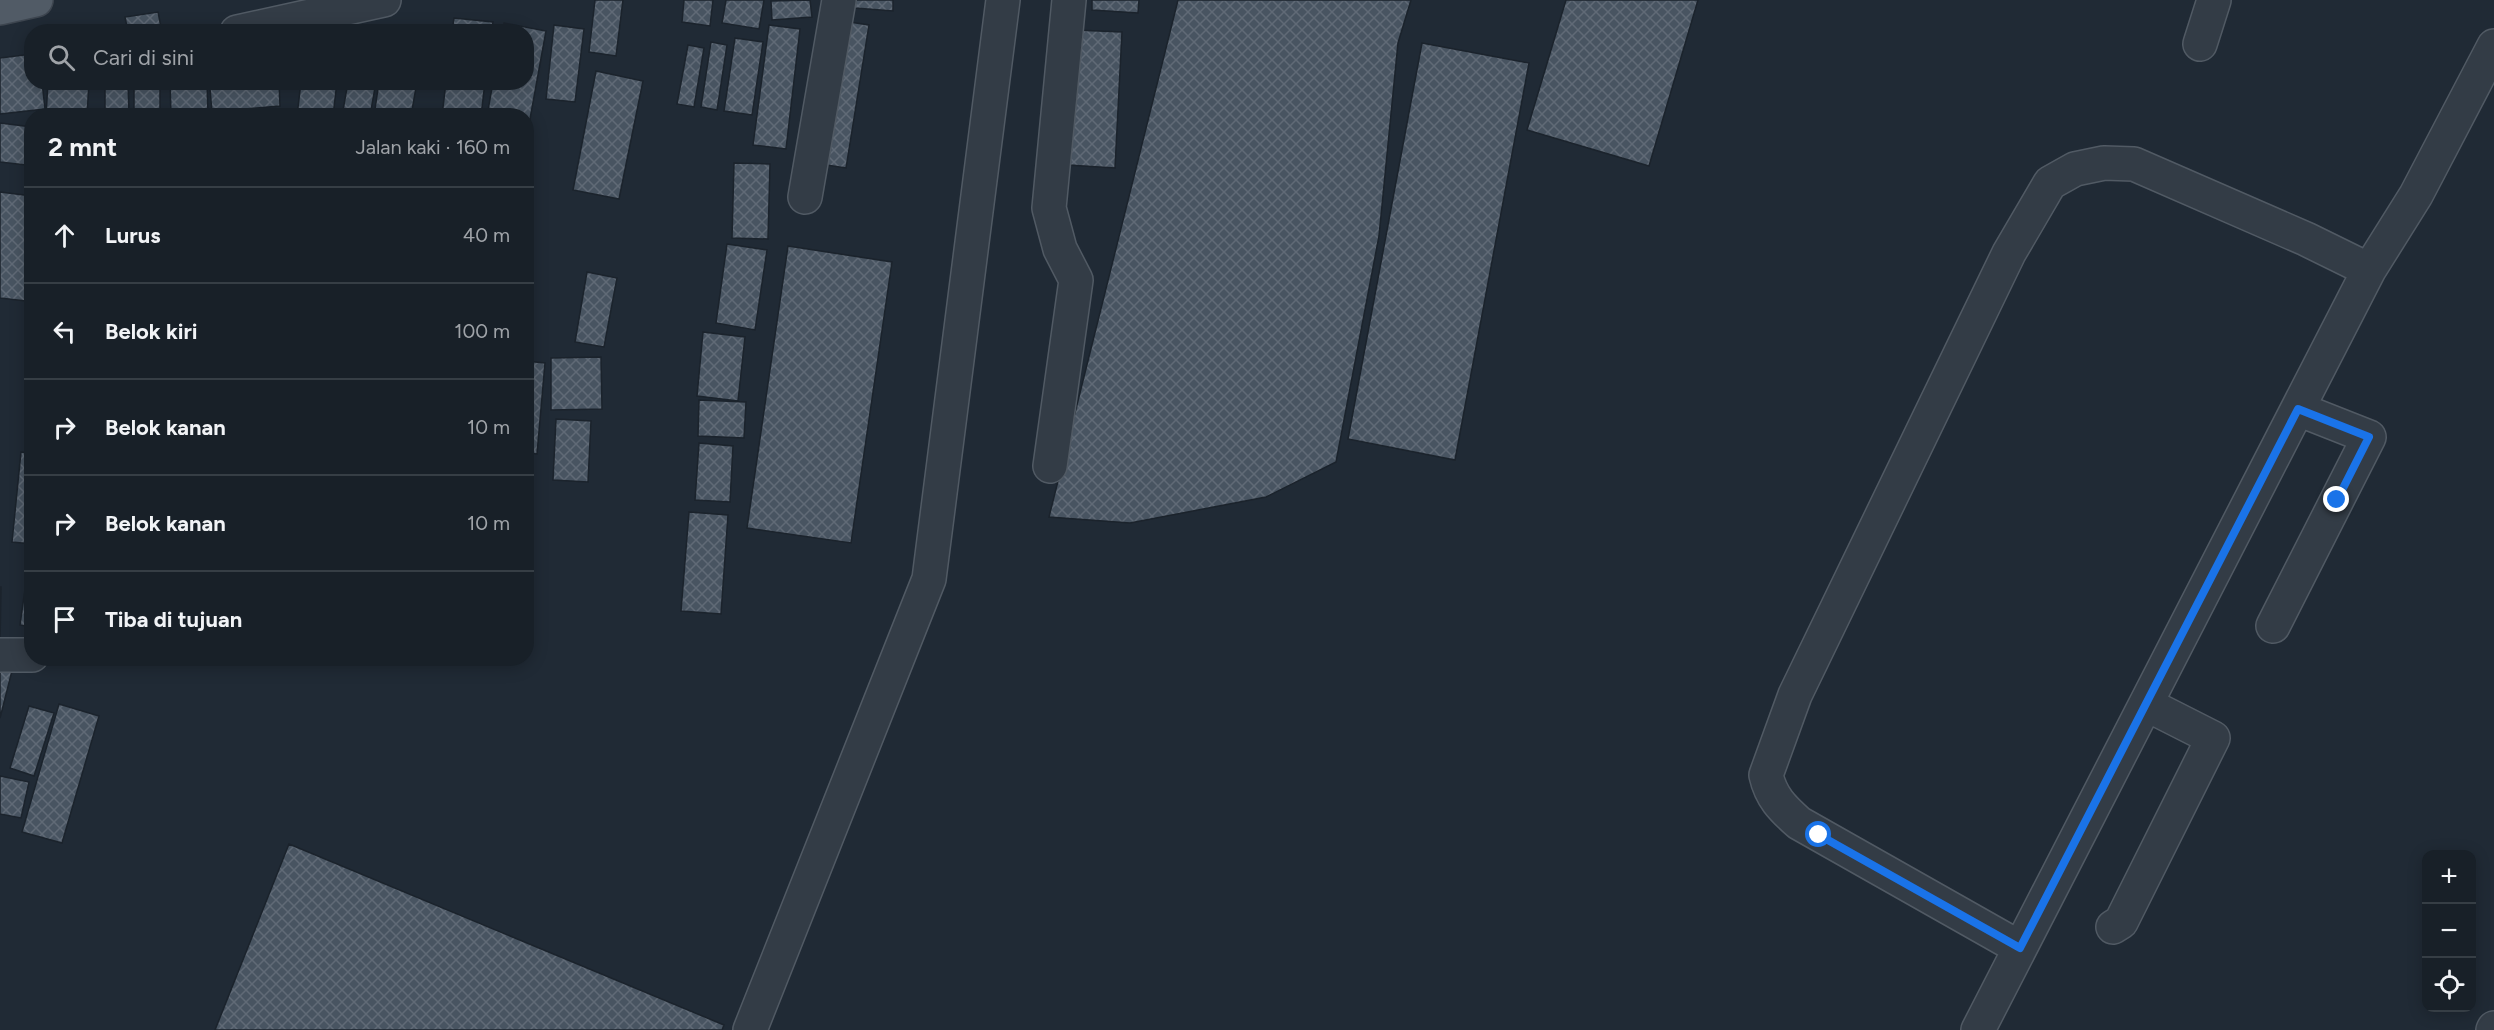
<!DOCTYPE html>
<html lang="id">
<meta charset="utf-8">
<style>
:root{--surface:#182028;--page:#212830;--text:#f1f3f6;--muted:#9fa3a8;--line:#363e45}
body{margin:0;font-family:Figtree,sans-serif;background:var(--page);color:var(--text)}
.controls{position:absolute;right:18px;bottom:18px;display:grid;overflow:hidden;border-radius:12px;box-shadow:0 3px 15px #0003}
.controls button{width:54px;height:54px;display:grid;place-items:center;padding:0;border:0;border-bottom:2px solid var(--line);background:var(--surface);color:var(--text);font:30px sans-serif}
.stop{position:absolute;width:18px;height:18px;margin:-14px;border:4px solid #1a73e8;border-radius:50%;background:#fff}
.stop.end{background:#1a73e8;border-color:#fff;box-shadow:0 2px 6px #0008}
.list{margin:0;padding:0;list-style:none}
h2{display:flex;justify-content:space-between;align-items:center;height:78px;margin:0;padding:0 24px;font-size:26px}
h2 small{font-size:20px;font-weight:400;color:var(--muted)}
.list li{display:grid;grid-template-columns:39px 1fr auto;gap:18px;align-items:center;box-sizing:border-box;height:96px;padding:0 24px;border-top:2px solid var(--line)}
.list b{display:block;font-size:22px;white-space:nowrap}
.list em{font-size:20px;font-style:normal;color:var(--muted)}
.icon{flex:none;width:33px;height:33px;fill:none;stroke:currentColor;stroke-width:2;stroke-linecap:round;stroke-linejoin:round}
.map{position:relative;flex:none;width:2494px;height:1030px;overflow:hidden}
.search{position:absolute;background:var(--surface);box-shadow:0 3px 15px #0003;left:24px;top:24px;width:510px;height:66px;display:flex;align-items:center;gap:15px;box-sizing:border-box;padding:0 21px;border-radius:24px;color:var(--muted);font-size:22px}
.panel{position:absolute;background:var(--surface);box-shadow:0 3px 15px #0003;left:24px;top:108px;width:510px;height:558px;border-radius:24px}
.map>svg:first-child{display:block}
.building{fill:url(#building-cross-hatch);stroke:#1b232c;stroke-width:1.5}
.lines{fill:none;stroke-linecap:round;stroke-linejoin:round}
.minor-casing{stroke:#515a64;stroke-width:36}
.major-casing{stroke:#3d454f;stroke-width:36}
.minor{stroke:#333c46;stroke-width:33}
.major{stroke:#515b66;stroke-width:33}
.route{stroke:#1a73e8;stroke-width:8}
</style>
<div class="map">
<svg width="2494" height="1030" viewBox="0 0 2494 1030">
<defs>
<pattern id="building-cross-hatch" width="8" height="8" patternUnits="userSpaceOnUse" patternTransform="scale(1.5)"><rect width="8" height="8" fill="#485461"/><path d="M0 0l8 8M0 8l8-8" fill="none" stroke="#606a76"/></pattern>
</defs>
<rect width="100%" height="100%" fill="#202a35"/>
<path class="building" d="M595,0H623L616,56L589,52Z
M684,0H713L710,26L682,22Z
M726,0H764L759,29L722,23Z
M810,0L812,17L772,20L771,1Z
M856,0H893V11L855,8Z
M1092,0H1139L1138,13L1092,10Z
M1178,0H1411L1398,43L1379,236L1336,462L1266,497L1130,523L1049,517Z
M1566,0H1698L1649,166L1527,130Z
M158,12L162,32H128L125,17Z
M454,18L493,22L491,32H452Z
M843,21L869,25L846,168L820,164Z
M504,23L546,31L526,141V116H487L493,82H526V32H502Z
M554,25L584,29L575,102L546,99Z
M769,25L800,29L786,149L753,145Z
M1075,30L1122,32L1115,168L1068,165Z
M735,38L763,42L752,115L724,111Z
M711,42L727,45L717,110L701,107Z
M1422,43L1529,63L1455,460L1348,439Z
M688,45L704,48L694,107L677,104Z
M32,54V82H42L45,109L0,114V58Z
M596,71L643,81L619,199L573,190Z
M48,82H89L87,116H46Z
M105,82H128L129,114H105Z
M134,82H160V114H134Z
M170,82H207L208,114L171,115Z
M243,82H279L280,106L212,112L210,89L244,85Z
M301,82H337L333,116H297Z
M348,82H376L370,116H342Z
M379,82H417L411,116H374Z
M446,82H485L481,116H442Z
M0,123L32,127L26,165L0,162Z
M734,163L770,164L768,239L732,238Z
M0,192L32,196V253L26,301L0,298Z
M727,244L767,250L755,330L716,323Z
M788,246L892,262L851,543L747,528Z
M587,272L617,278L604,347L575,342Z
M703,332L745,337L738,401L697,396Z
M601,357L602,409L551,410V358Z
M526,361L545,363L537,454L526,453Z
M699,400L746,402L744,438L698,436Z
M556,419L591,421L588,482L553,480Z
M699,443L733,446L730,502L695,500Z
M21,452L32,453V544L12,542Z
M689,512L728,515L721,614L681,611Z
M31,547H32V627L20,625Z
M0,587H1L0,642Z
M0,664L13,667L0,718Z
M59,704L99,716L62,843L22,832Z
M29,706L54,713L34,776L10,768Z
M0,776L29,782L21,818L0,814Z
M289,844L724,1025L722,1030H215Z"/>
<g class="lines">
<g class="minor-casing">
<path id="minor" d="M237,32L384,0
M2200,44L2214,0
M805,197L839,0
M1050,466L1076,280L1060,249L1049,208L1069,0
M2273,626L2369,437L2298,409
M0,655H32
M2113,927L2121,922L2213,738L2146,704
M2020,948L1799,823C1782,808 1771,797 1766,775L1795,695L2009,253L2050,183L2075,169L2104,163L2134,164L2306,239L2369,270
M750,1030L929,579L1003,0
M1978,1030L2369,270L2416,195L2494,46
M2493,1030L2494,1028"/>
</g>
<g class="major-casing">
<path id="major" d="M0,8L36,0"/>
</g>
<use href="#minor" class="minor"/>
<use href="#major" class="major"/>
</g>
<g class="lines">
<path class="route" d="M1819,835L2020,948L2298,409L2369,437L2337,500"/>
</g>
</svg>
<div class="controls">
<button>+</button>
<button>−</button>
<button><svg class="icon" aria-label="locate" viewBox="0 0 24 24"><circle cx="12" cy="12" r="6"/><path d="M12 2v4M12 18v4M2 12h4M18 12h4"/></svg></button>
</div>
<div class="stop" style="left:1819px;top:835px"></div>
<div class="stop end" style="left:2337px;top:500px"></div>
<div class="search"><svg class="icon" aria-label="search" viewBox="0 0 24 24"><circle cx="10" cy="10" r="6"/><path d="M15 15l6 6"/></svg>Cari di sini</div>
<section class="panel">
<h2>2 mnt<small>Jalan kaki · 160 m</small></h2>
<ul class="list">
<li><svg class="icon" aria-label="ahead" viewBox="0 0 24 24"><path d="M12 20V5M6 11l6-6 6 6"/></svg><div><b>Lurus</b></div><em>40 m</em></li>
<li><svg class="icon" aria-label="left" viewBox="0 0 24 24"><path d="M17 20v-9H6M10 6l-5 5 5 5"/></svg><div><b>Belok kiri</b></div><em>100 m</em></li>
<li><svg class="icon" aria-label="right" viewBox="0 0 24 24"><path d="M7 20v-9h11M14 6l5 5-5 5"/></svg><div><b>Belok kanan</b></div><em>10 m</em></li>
<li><svg class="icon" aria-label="right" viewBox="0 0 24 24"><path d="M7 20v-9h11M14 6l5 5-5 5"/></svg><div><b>Belok kanan</b></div><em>10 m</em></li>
<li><svg class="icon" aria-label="arrive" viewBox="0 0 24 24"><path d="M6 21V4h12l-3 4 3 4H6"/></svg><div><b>Tiba di tujuan</b></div></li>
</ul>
</section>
</div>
